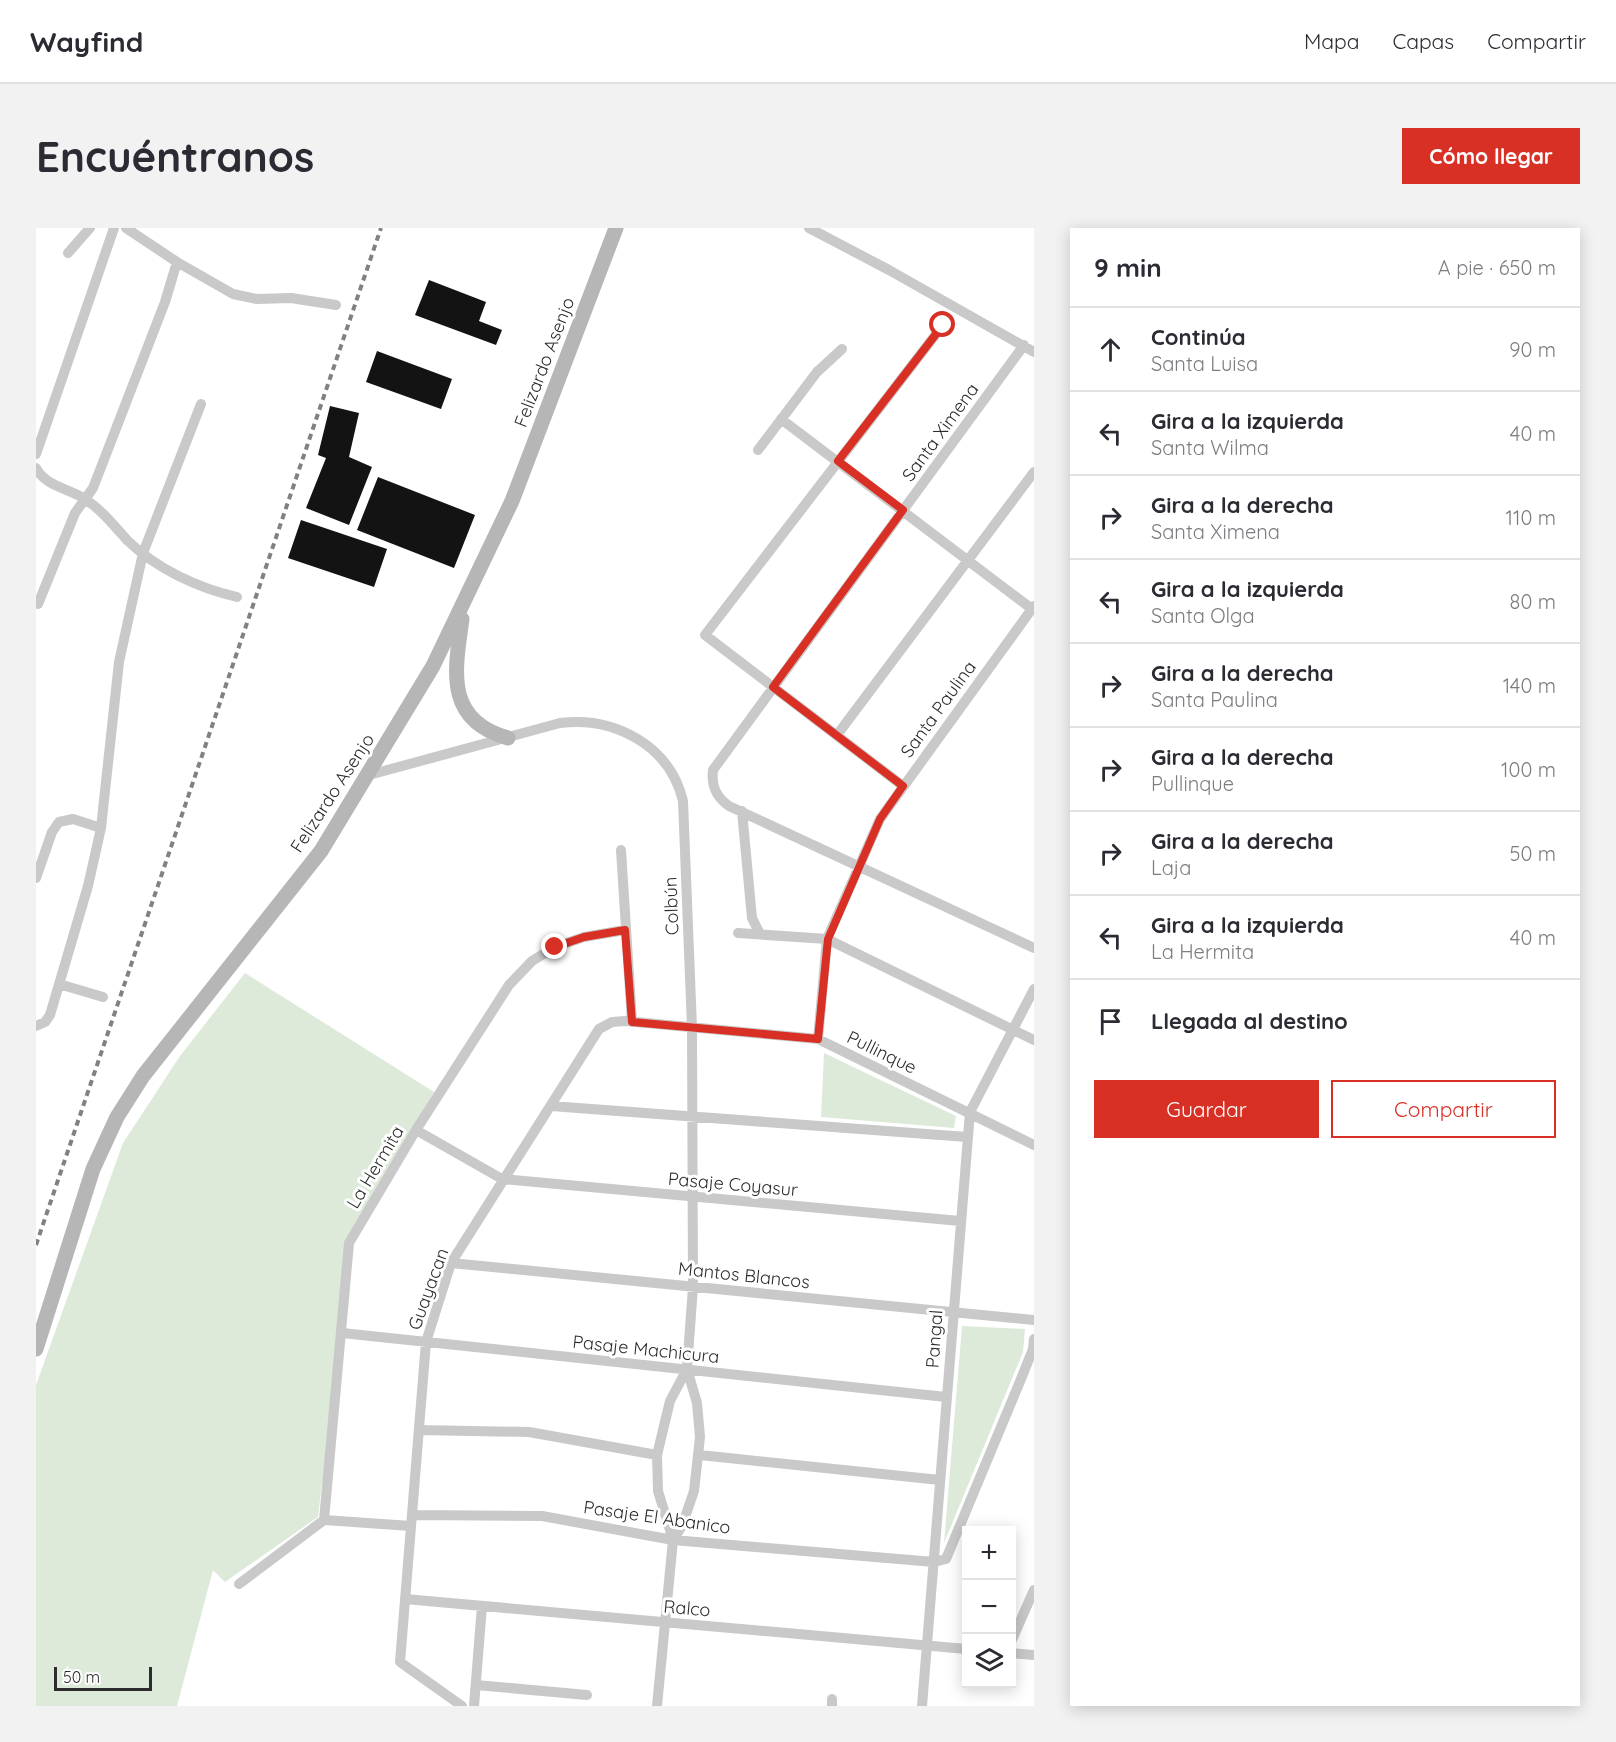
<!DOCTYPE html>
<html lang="es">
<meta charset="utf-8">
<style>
:root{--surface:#fff;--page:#f2f2f3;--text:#2b2b33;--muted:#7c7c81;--line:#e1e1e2;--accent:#d93025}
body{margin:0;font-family:Quicksand,sans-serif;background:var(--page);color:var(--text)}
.controls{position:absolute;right:18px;bottom:18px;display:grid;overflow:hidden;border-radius:0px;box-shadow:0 3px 15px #0003}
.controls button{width:54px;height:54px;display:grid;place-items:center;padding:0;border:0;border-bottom:2px solid var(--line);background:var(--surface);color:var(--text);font:30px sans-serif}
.scale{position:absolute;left:18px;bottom:15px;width:98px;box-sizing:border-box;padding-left:6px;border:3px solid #2c2c2c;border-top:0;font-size:16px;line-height:21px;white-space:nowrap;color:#2c2c2c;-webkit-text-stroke:4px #fff;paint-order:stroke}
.stop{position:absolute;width:18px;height:18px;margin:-14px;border:4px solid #d93025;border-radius:50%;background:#fff}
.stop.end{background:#d93025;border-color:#fff;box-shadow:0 2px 6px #0008}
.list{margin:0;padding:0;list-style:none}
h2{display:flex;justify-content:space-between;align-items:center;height:78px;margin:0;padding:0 24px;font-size:26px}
h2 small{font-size:20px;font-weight:400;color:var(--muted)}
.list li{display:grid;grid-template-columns:39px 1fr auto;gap:18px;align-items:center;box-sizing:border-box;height:84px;padding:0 24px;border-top:2px solid var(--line)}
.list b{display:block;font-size:22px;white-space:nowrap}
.list p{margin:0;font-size:20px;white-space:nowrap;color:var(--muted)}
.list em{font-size:20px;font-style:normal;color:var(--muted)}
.actions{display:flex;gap:12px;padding:18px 24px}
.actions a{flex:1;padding:14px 0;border:2px solid var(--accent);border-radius:0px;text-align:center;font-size:21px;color:var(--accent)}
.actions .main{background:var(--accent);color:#fff}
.icon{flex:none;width:33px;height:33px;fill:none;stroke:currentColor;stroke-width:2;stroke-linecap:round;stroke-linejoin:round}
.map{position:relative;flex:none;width:998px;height:1478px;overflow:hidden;border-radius:0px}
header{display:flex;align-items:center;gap:36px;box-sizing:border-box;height:84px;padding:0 30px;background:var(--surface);border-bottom:2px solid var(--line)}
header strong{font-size:28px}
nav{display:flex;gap:33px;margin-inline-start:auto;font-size:21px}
.intro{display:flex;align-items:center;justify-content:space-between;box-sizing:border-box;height:144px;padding:0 36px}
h1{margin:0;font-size:42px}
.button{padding:15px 27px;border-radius:0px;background:var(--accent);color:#fff;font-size:21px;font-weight:700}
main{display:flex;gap:36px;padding:0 36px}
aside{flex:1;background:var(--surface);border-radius:0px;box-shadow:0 3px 15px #0003}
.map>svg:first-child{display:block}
.green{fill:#ddead9}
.building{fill:#131313}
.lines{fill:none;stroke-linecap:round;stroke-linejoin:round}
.street{stroke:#c9c9c9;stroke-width:10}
.secondary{stroke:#b6b6b6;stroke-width:15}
.rail{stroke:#818181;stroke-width:4;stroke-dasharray:6 4.5;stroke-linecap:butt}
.route{stroke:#d93025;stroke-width:8}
.labels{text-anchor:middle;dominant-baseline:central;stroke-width:6;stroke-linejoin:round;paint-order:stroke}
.street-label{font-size:18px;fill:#2c2c2c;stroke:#fff}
</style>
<header>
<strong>Wayfind</strong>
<nav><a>Mapa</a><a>Capas</a><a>Compartir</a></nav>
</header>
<div class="intro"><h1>Encuéntranos</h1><a class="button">Cómo llegar</a></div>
<main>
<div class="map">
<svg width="998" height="1478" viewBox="0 0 998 1478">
<rect width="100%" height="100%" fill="#fff"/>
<path class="green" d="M209,745L398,864L311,1011L290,1247L286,1255L282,1289L189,1354L177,1342L141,1478H0V1157L87,915L144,828Z
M788,825L920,888L918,900L785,889Z
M926,1098L989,1101L987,1124L908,1315Z"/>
<path class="building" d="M393,52L450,74L443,93L466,102L460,117L379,87Z
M341,123L416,151L405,181L330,154Z
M294,178L323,185L313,229L336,239L313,297L270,280L290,230L282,227Z
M342,249L439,287L418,340L321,302Z
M265,292L351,321L338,359L252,330Z"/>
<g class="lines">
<path class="street" d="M90,0L141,34L197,66L221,71L255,70L300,77
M773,0L853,42L998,124
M32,25L54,0
M988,117L677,542C675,558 680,569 693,578L998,720
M745,191L996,381
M722,222L781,144L806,121
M0,226L78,0
M0,240C9,258 34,261 49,271C67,283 78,298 92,313C121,341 162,360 201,369
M2,376L39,285L57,260L129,74L141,34
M801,507L998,244
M333,547L524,495C579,488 634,518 647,573L656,799L657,1059L651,1141L661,1175L664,1209L658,1263L646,1298L637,1312
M867,558L669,407L907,97
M706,583L716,690L723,704
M585,622L596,794
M0,650L16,604L23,594L37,591L65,600
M702,705L791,711L998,812
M23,756L67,769
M0,798L9,794L14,787L52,658L65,600L83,434L107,325L165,176
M782,811L791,711L844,591L998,378
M515,878L931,909
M380,902L466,951L924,993
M415,1035L998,1092
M306,1105L910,1169
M383,1202L493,1204L621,1227
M664,1227L904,1252
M376,1287L506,1288L637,1312L898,1334L910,1331L985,1151L997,1121L998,1111
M288,1292L375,1298
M203,1356L288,1292L313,1015L380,902L473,757L496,733L519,719L548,709L589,702
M369,1371L930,1421
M975,1414L998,1362
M975,1425L998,1427
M440,1457L551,1467
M426,1478L364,1434L390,1114L415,1035L563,801L576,794L589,793L782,811L998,917
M438,1478L446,1378
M621,1478L637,1312L622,1263L621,1227L634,1173L651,1141
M796,1478V1471
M886,1478L934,884L998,761"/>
<path class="secondary" d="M426,391C419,442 408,492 472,510
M0,1121L57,941L81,889L107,848L285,623L397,438L476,273L580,0"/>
<path class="rail" d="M0,1017L345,0"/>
</g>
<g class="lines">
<path class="route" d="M519,719L548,709L589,702L596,794L782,811L792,711L844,591L867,558L737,459L867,282L802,233L907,97"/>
</g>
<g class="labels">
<g class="street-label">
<text transform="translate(508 134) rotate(-69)">Felizardo Asenjo</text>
<text transform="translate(904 204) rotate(-54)">Santa Ximena</text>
<text transform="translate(902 481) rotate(-54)">Santa Paulina</text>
<text transform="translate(296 565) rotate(-57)">Felizardo Asenjo</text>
<text transform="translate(635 678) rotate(-92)">Colbún</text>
<text transform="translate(846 824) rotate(26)">Pullinque</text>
<text transform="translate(339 939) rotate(-59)">La Hermita</text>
<text transform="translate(697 956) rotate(5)">Pasaje Coyasur</text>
<text transform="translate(708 1047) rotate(6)">Mantos Blancos</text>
<text transform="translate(392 1061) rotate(-70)">Guayacan</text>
<text transform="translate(898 1111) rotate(-86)">Pangal</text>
<text transform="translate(610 1121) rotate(6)">Pasaje Machicura</text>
<text transform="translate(621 1289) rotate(8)">Pasaje El Abanico</text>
<text transform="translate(651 1380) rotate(5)">Ralco</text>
</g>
</g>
</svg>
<div class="controls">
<button>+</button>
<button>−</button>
<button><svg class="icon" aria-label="layers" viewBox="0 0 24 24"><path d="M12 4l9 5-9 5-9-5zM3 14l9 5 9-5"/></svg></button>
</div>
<div class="scale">50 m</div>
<div class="stop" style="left:907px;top:97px"></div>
<div class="stop end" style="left:519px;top:719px"></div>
</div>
<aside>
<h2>9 min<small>A pie · 650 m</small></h2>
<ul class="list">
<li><svg class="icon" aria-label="ahead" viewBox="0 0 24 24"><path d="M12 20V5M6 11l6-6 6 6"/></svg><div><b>Continúa</b><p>Santa Luisa</p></div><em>90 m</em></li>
<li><svg class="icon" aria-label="left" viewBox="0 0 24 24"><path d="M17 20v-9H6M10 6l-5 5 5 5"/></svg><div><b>Gira a la izquierda</b><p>Santa Wilma</p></div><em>40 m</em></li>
<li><svg class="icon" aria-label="right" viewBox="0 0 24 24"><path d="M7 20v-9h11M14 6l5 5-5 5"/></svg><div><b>Gira a la derecha</b><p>Santa Ximena</p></div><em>110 m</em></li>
<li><svg class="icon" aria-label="left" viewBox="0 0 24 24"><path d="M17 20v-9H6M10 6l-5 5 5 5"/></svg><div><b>Gira a la izquierda</b><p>Santa Olga</p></div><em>80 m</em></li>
<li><svg class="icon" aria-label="right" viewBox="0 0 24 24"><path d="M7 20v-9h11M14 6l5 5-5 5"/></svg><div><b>Gira a la derecha</b><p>Santa Paulina</p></div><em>140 m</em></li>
<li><svg class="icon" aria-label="right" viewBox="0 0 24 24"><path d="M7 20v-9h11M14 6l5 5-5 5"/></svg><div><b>Gira a la derecha</b><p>Pullinque</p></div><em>100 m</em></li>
<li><svg class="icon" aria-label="right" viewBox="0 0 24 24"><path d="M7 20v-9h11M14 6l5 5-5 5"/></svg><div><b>Gira a la derecha</b><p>Laja</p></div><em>50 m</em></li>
<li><svg class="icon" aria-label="left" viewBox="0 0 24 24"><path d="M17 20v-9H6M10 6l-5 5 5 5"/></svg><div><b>Gira a la izquierda</b><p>La Hermita</p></div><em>40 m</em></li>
<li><svg class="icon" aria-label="arrive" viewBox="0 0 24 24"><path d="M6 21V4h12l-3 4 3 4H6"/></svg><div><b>Llegada al destino</b></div></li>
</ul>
<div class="actions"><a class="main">Guardar</a><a>Compartir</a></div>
</aside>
</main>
